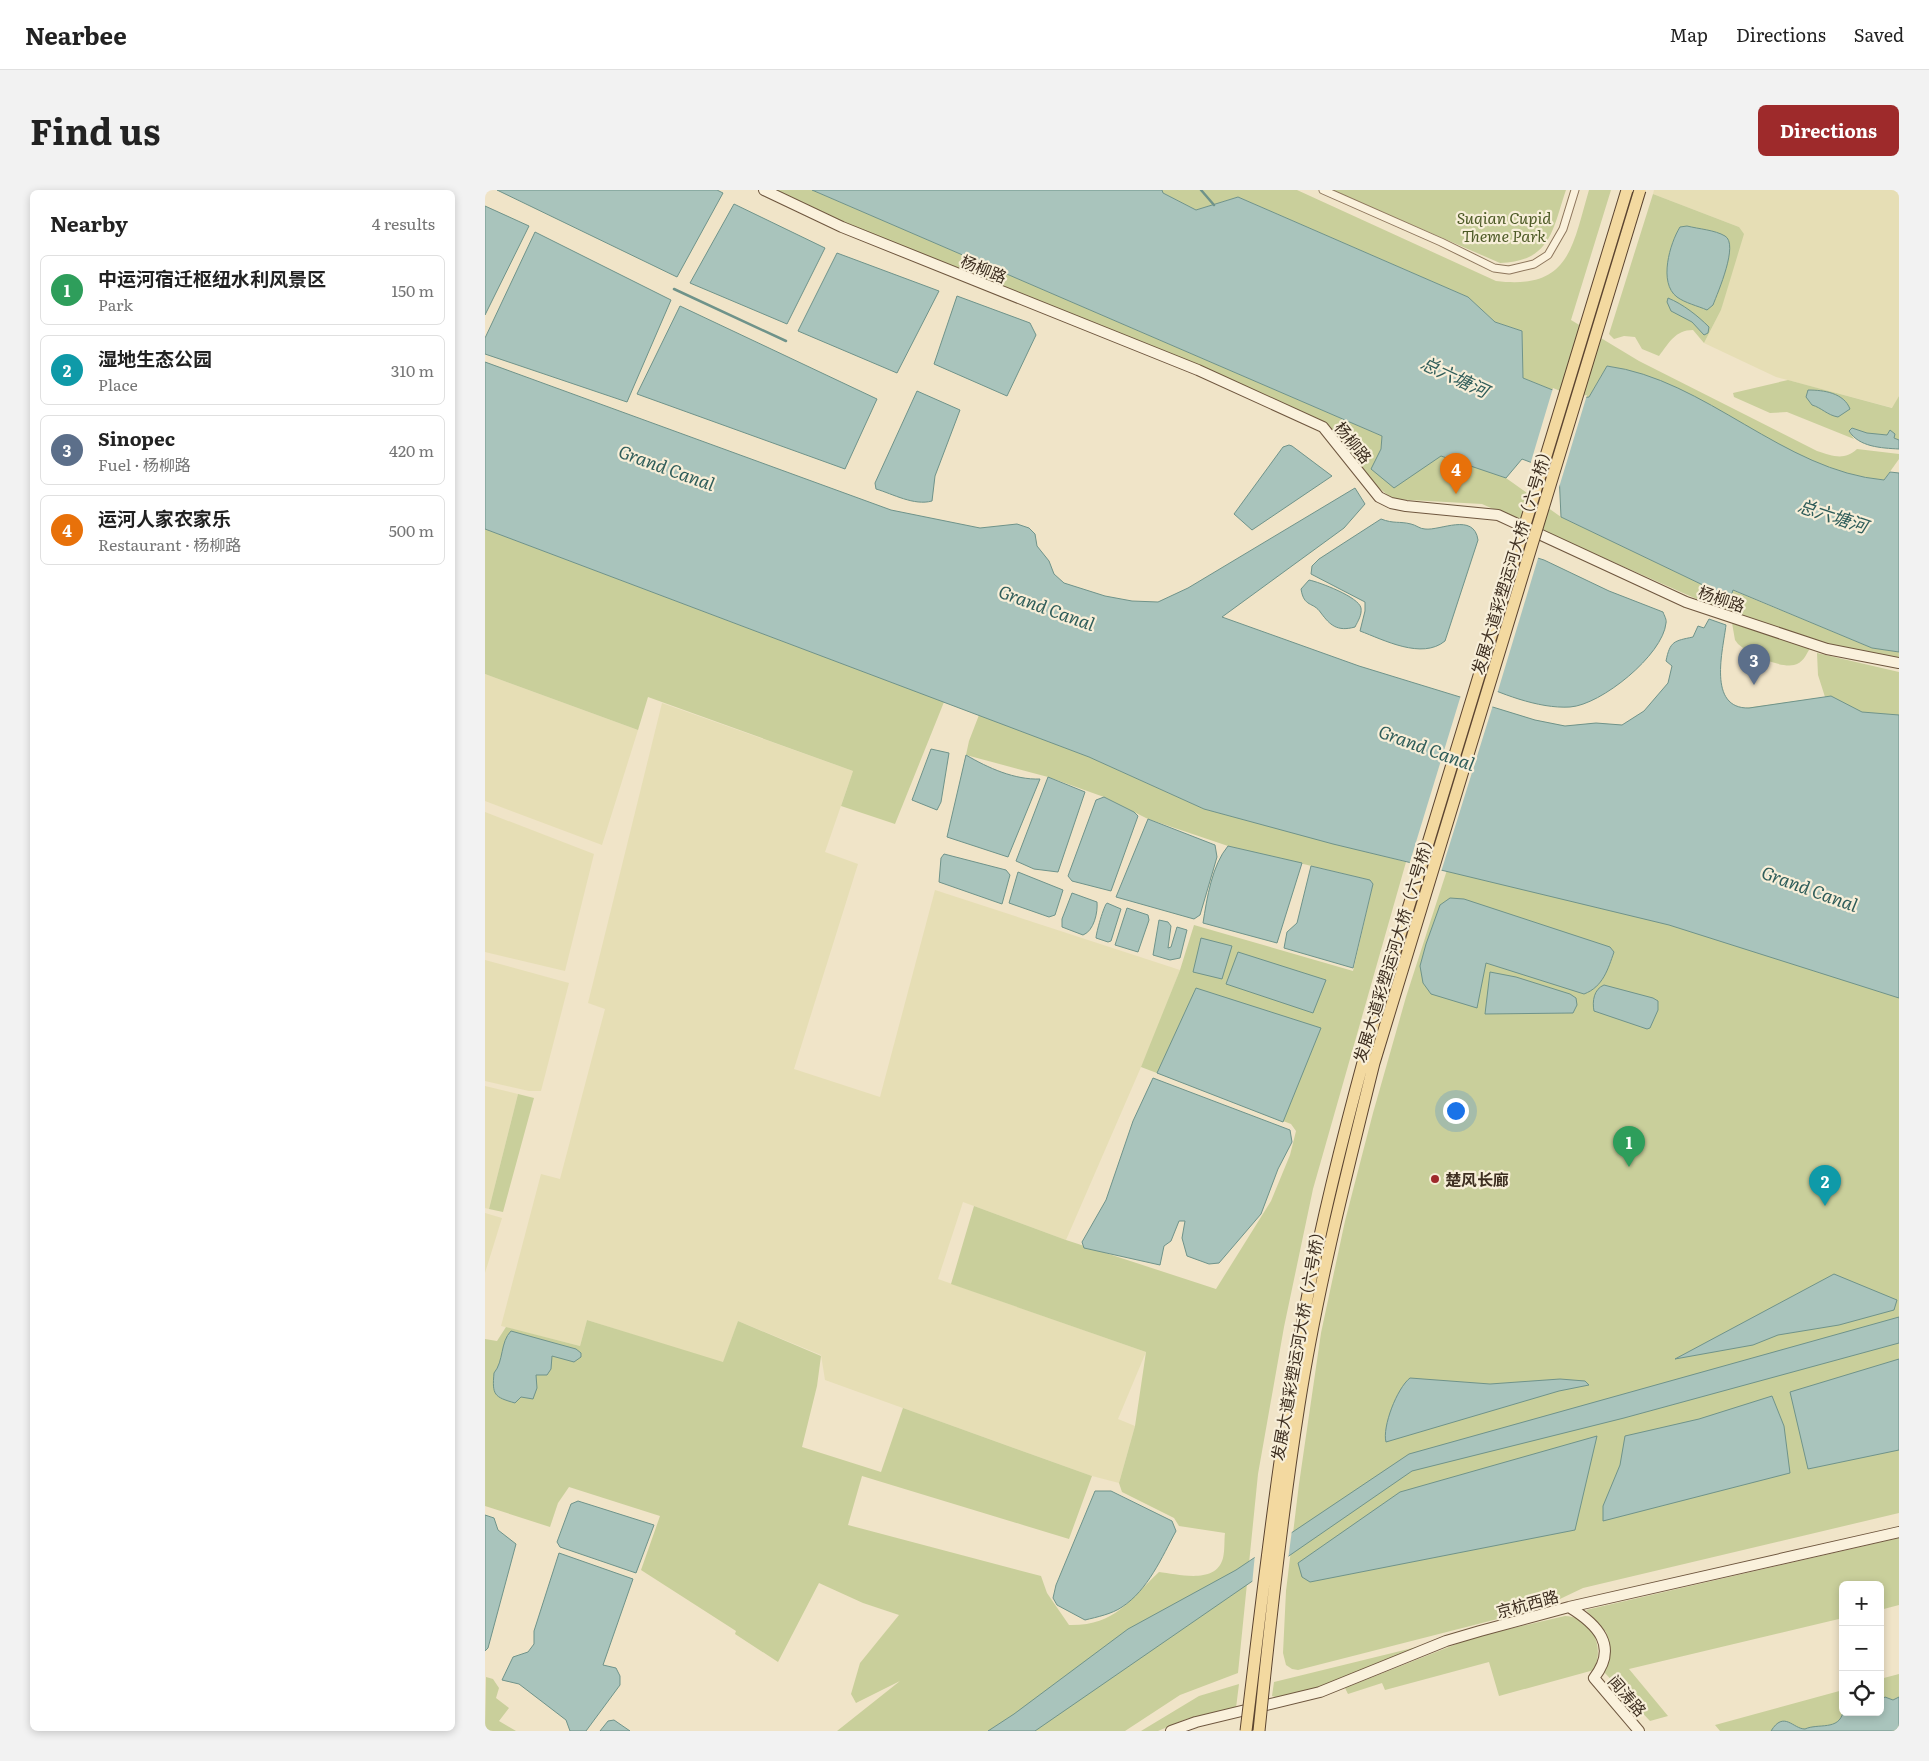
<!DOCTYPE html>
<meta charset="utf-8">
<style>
:root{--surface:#fff;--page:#f2f2f2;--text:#222;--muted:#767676;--line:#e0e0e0;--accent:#9e2a2b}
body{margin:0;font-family:Literata,"Noto Sans SC",serif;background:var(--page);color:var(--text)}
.controls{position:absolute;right:15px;bottom:15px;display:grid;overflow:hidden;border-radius:8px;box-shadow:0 2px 8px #0003}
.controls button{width:45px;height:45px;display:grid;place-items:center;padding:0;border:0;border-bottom:1px solid var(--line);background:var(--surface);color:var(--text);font:25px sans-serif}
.you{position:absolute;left:970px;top:920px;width:18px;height:18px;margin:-12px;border:4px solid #fff;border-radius:50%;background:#1a73e8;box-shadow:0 0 0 8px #1a73e833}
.badge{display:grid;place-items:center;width:32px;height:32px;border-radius:50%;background:var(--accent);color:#fff;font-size:16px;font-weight:700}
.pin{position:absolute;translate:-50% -41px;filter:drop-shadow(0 1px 2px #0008)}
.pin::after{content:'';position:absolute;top:26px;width:18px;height:15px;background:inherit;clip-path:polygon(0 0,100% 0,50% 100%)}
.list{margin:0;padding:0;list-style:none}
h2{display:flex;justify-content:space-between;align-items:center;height:65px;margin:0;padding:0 20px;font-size:21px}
h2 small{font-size:16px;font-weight:400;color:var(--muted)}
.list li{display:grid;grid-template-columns:32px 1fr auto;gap:15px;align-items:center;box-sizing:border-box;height:70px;margin:0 10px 10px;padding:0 10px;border:1px solid var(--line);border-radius:8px}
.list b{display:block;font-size:19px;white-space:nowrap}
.list p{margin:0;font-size:16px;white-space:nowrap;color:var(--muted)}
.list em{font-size:16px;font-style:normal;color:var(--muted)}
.icon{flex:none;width:28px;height:28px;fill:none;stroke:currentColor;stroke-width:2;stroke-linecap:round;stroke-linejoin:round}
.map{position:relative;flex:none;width:1414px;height:1541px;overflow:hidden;border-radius:8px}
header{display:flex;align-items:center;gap:30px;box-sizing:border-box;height:70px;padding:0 25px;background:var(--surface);border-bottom:1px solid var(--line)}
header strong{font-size:24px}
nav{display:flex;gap:28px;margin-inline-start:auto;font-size:18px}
.intro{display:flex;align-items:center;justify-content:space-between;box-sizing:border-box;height:120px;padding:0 30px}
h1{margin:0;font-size:35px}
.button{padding:12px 22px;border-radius:8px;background:var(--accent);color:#fff;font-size:18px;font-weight:700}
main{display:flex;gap:30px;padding:0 30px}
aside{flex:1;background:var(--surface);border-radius:8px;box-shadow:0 2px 8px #0003}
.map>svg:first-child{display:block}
.farmland{fill:#e6deb5}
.green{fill:#c9cf9b}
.water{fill:#a9c4bc;stroke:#6f938a}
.pier{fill:#f0e4c8}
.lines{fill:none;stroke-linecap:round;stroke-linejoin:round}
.stream{stroke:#6f938a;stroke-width:2.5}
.street-casing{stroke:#8d765c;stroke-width:9}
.secondary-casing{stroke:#6f573f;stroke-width:12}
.street{stroke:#faf1dc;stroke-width:7}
.secondary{stroke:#faf1dc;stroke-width:10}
.primary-bridge-casing{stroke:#5b4430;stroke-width:13;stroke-linecap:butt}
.primary-bridge{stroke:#f3d9a0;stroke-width:11}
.poi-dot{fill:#9e2a2b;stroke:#f7eed8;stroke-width:2}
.labels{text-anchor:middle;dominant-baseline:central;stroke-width:4.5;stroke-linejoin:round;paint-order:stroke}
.park-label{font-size:16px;font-style:italic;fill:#4d5a26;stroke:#f7eed8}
.street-label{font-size:16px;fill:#3d2e20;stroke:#f7eed8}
.poi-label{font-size:16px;font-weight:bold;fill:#3d2e20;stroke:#f7eed8;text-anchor:start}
.water-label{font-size:18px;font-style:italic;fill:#2f5d5a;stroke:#f7eed8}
</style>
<header>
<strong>Nearbee</strong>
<nav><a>Map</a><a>Directions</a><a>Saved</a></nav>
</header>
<div class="intro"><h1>Find us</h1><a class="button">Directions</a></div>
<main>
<aside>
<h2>Nearby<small>4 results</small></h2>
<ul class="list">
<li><span class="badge" style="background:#2e9e5b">1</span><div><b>中运河宿迁枢纽水利风景区</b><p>Park</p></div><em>150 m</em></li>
<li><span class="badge" style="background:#0f9aa8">2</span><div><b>湿地生态公园</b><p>Place</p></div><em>310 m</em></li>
<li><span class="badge" style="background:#5c6f8a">3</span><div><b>Sinopec</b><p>Fuel · 杨柳路</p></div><em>420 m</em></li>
<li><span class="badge" style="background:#e8710a">4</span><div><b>运河人家农家乐</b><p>Restaurant · 杨柳路</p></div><em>500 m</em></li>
</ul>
</aside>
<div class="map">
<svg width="1414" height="1541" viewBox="0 0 1414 1541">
<rect width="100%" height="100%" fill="#f0e4c8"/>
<path class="farmland" d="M1169,0H1414V206L1408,218L1291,187L1219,153L1236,120L1254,37L1168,4Z
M0,484L153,540L117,655L0,611Z
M177,513L368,581L340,662L373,674L309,879L395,907L450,700L695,780L666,854L581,1050L478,1012L453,1089L661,1162L633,1229L650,1236L634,1293L607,1286L340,1190L336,1165L253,1131L238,1173L102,1130L95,1156L16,1136L56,984L75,989L120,819L103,813Z
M0,622L109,664L80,781L0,762Z
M0,770L84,793L56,901H44L0,891Z
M0,896L33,904L4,1019L0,1018Z
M0,1023L17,1028L0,1083Z"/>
<path class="green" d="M290,0H327L897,246L896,259L887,279L956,266L1000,280L1021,288L1076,327L1220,396L1217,405L1247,400L1387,458L1414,462V470L1336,453L1241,422L997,314L907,309L892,296L844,237L352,30Z
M677,0H812L1011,91C1085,100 1087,57 1104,0H1126L1086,130L1154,171L1332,261C1348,266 1359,271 1372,259L1414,264V269L1399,290C1319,283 1253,224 1180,194C1160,186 1143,179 1122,176L1104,207L1090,209L1038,188L1037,141L1010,132L983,107L753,7L711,20L678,3Z
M847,0H1081C1067,41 1066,71 1015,73Z
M1168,4L1254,37L1259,44L1236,120L1219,153L1208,140C1190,140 1184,153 1174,166L1157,159L1150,147L1139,146L1129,149L1124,144Z
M1303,190L1407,218L1414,206V250L1403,245L1382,244L1367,238L1364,241L1369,249L1302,222L1285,223L1249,207L1248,203Z
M0,339L459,512L410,634L356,616L368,581L163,507L153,540L0,484Z
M1247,433L1325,458C1321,465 1318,473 1309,475C1293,478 1265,464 1253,454L1250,450Z
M1332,463L1414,482V1323L1098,1398L1056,1418L813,1480L807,1479L801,1475L798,1463L801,1401L814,1294L836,1143L860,1031L888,923L921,807L1014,519L1050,530L1080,536L1111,533L1137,535L1340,507L1333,485Z
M494,525L604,567L719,619L921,672L828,999L799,1137L773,1284L753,1483L695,1505L640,1541H352L415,1491L371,1513L366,1504L375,1473L414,1425L378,1413L334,1393L293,1472L250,1444L251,1441L156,1380L175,1326L84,1297L73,1313L65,1337L0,1316V1149L12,1151L21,1137L95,1156L102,1130L238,1172L253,1131L336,1166L332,1196L317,1257L396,1282L418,1218L607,1286L584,1349L377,1286L363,1335L556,1386L562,1403L584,1435C630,1436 643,1411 674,1382C693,1384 731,1395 738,1368C740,1360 739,1351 740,1343L694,1336L689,1328L637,1302L634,1293L650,1236L661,1162L466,1094L489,1016L581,1050L731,1099L786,1011L805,965L811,941L806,934L656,877L695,780L709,735L868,781L888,694L885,690L743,656L663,629L619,607L563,587L481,565L484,551Z
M33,904L49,908L18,1022L4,1019Z
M1414,1348V1415L1395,1420V1395H1358V1428L1144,1479L1183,1526L1165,1531L1119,1482L1123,1450L1121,1442L1101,1420Z
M1080,1426C1107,1427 1120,1456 1109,1480L1014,1506L1004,1472L900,1500L897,1493L863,1504L860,1498L989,1447Z
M944,1454L838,1497L793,1508L787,1506L789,1492Z
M1414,1484V1541H1235L1230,1535L1358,1500V1522H1395V1489Z
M1,1487L8,1489L14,1498L11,1508L24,1518L14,1531L31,1541H0Z
M754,1494L751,1518L701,1529L673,1541H656L714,1506Z"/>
<path class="water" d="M12,0H232L238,3L192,87Z
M327,0H677L678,3L711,20L753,7L983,107L1010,132L1037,141L1038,188L1090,209L1104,207L1122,176C1221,189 1298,281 1399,290L1405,282L1414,283V462L1387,458L1248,400L1243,415L1217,405L1220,396L1076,327L1074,283L1037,269L1021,288L956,266L909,298L886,279L896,259L897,246Z
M249,14L340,58L302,134L205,93Z
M0,16L44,36L0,125Z
M1202,36C1214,39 1230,40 1240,46C1254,54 1233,102 1228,115L1222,120C1213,116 1200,113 1192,107C1173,93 1185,53 1195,37Z
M50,42L186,110L142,212L0,164V148Z
M352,63L454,101L412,183L313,141Z
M472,106L545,133L551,145L522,206L449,174Z
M1183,108C1198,114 1213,126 1224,137L1223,143L1219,145L1207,132L1186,121L1182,112Z
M195,116L392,209L360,279L152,204Z
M0,172L406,320L495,338L532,334L544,338L550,344L552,356L564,371L569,384L579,393L620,406L647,411L673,412L703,398L870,298L880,314L859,338L737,427L874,476L1050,530L1080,536L1111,533L1137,535L1159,521L1183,493L1187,476L1181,471C1185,451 1189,451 1208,447L1213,436L1219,438L1224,429L1241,435C1238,460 1222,519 1264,518L1346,506L1377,522L1414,525V808L1184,735L848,654L719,619L604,567L0,339Z
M1323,200C1339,200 1359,203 1365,219L1353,227C1342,225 1337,218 1327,215L1321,207Z
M432,201L475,220L450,286L447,311C429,316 408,304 391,299L390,293Z
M1367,238L1382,243L1402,245L1405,240L1410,244L1409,248L1414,250V259C1396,258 1374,257 1364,241Z
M804,255L807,256L847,286L767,340L749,324L798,257Z
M896,329C909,334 914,331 926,334C931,335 935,339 940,339C955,341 989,322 993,350L960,451C937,470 899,450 875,441L880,421V412L826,384L827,376L834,369Z
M1024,359L1059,370L1124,401L1178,422C1179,425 1182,430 1181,433C1178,465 1116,515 1085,517C1053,519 1014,503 986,490Z
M824,390C834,392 874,407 876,418C877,425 873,431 870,437C852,442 845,435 836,423C828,411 819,418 816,399Z
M446,559L464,563L456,612L452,620L427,610Z
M481,565C503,578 530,590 555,589L523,667L462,647Z
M563,587L600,602L573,682L549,679L531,671Z
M619,607L649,622L653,626L626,701L587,691L583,686L611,610Z
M663,629L730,655L732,667L715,725L709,729L631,707Z
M743,656L817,673L792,753L718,733C722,708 727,675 743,656Z
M459,664L521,680L525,685L517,714L454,692L456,668Z
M826,676L885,690L888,694L868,778L799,758L802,742L812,733Z
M533,682L578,700L570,725L564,727L524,713Z
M587,703L612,712C613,722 609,741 598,745L577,737V729Z
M965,708L979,709L1125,757L1129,762C1123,779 1118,797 1099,804L1001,773L992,818L946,804L938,793L935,776L941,754L955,715Z
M622,713L636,719L626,751L623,752L611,748C611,743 619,715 622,713Z
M642,718L663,725L664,730L653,762L630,755Z
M674,730L683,732L686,736L683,758L686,757L692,737L702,740L695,768L685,770L668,765Z
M716,748L747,756L737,789L708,782Z
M753,762L841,790L828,823L741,794Z
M1005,782L1031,787L1085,804L1091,808L1092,815L1088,823L1000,824Z
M1119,795L1168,808L1173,811V820L1165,838L1162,839L1109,821C1107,811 1109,799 1119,795Z
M711,798L836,838L798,932L672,883Z
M668,888L805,940L807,952L793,979L776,1024L734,1073L724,1074L702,1066L697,1048L700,1031H694L686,1051L679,1056L675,1075L599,1058L597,1052L621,1010L648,931Z
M1349,1084L1412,1110L1409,1120L1354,1135L1293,1145L1268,1155L1190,1169Z
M1414,1127V1153L1139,1228L927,1281L550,1541H503L529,1524L643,1439L751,1380L924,1264Z
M26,1141L91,1159L96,1163V1167L89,1172L67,1166L66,1179L62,1185H51L52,1198L48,1209L36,1207L30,1213C9,1207 7,1205 9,1183C19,1171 15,1152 26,1141Z
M1414,1169V1260L1323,1279L1305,1202Z
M925,1188L1005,1194L1075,1189L1100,1191L1104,1195L1074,1201L901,1252C897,1237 912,1198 925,1188Z
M1287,1206L1299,1236L1305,1283L1118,1331V1316L1135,1275L1140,1246L1214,1229Z
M1112,1246L1090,1340L825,1392L817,1387L813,1373L915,1302Z
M610,1301H626L687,1331L691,1341C677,1367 663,1400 637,1417C627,1424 612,1427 600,1430L572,1415L568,1408L571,1395Z
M93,1311L169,1335L151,1383L75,1357L72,1352L86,1314Z
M0,1325L9,1328L13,1340L31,1354L3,1458L0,1461Z
M74,1363L148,1389L118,1475L131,1478L135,1486V1495L101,1541H85L81,1530L34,1494L17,1490L28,1467L43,1462L49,1454V1441Z
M1400,1507L1408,1510L1414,1507V1541H1286C1299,1520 1308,1539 1320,1539C1333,1533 1354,1541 1358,1522H1395V1511Z
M129,1530L145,1541H115L123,1531Z"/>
<path class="pier" d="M1068,198L1090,207L1102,205L1072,304L1071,285L1045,275Z
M1024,356L1054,365L1012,504L984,492L982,484L1021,358Z
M976,505L1008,515L956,682L924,675Z
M807,1340L803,1370L767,1395L770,1364Z"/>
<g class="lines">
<path class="stream" d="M716,0L729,15
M189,99L301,151"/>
<g class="street-casing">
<path id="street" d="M838,0L956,52L1009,78L1024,80L1049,74L1063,65L1078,39L1090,0"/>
</g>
<g class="secondary-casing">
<path id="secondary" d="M279,0L357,37L713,180L838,237L894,307L906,313L921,316L1013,325L1201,412L1342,459L1414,473
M1084,1417C1112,1434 1134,1456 1109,1488L1154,1541
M686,1541L711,1532L835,1502L961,1451L995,1441L1084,1417L1414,1342"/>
</g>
<use href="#street" class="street"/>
<use href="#secondary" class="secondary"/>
<g class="primary-bridge-casing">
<path id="primary-bridge" d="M761,1541C780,1385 797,1228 829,1074C847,986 870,900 894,814L1142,0
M774,1541C785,1432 797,1323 814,1215C832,1100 861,986 889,873L1155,0"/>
</g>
<use href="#primary-bridge" class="primary-bridge"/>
</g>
<circle class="poi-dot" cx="950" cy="989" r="5"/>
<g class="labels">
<g class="park-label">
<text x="1019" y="27">Suqian Cupid<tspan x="1019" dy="18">Theme Park</tspan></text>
</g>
<g class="street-label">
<text transform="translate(499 78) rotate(22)">杨柳路</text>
<text transform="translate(869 252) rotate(51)">杨柳路</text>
<text transform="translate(1026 369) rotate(-73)">发展大道彩塑运河大桥（六号桥）</text>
<text transform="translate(1237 408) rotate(19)">杨柳路</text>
<text transform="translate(908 757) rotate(-73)">发展大道彩塑运河大桥（六号桥）</text>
<text transform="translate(812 1152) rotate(-80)">发展大道彩塑运河大桥（六号桥）</text>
<text transform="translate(1042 1413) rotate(-15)">京杭西路</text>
<text transform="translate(1143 1505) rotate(49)">闻涛路</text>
</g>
<g class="poi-label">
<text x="960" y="989">楚风长廊</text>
</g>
<g class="water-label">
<text transform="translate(970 186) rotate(25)">总六塘河</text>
<text transform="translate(182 277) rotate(20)">Grand Canal</text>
<text transform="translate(1348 325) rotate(18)">总六塘河</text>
<text transform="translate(562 417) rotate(20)">Grand Canal</text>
<text transform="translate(942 557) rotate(20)">Grand Canal</text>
<text transform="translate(1325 698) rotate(20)">Grand Canal</text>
</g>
</g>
</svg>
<div class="controls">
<button>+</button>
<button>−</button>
<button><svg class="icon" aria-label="locate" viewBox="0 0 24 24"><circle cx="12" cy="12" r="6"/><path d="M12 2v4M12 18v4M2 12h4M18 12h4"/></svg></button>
</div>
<div class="you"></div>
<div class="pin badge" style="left:1144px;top:977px;background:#2e9e5b">1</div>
<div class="pin badge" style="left:1340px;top:1016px;background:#0f9aa8">2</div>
<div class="pin badge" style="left:1269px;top:495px;background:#5c6f8a">3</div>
<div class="pin badge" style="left:971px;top:304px;background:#e8710a">4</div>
</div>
</main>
